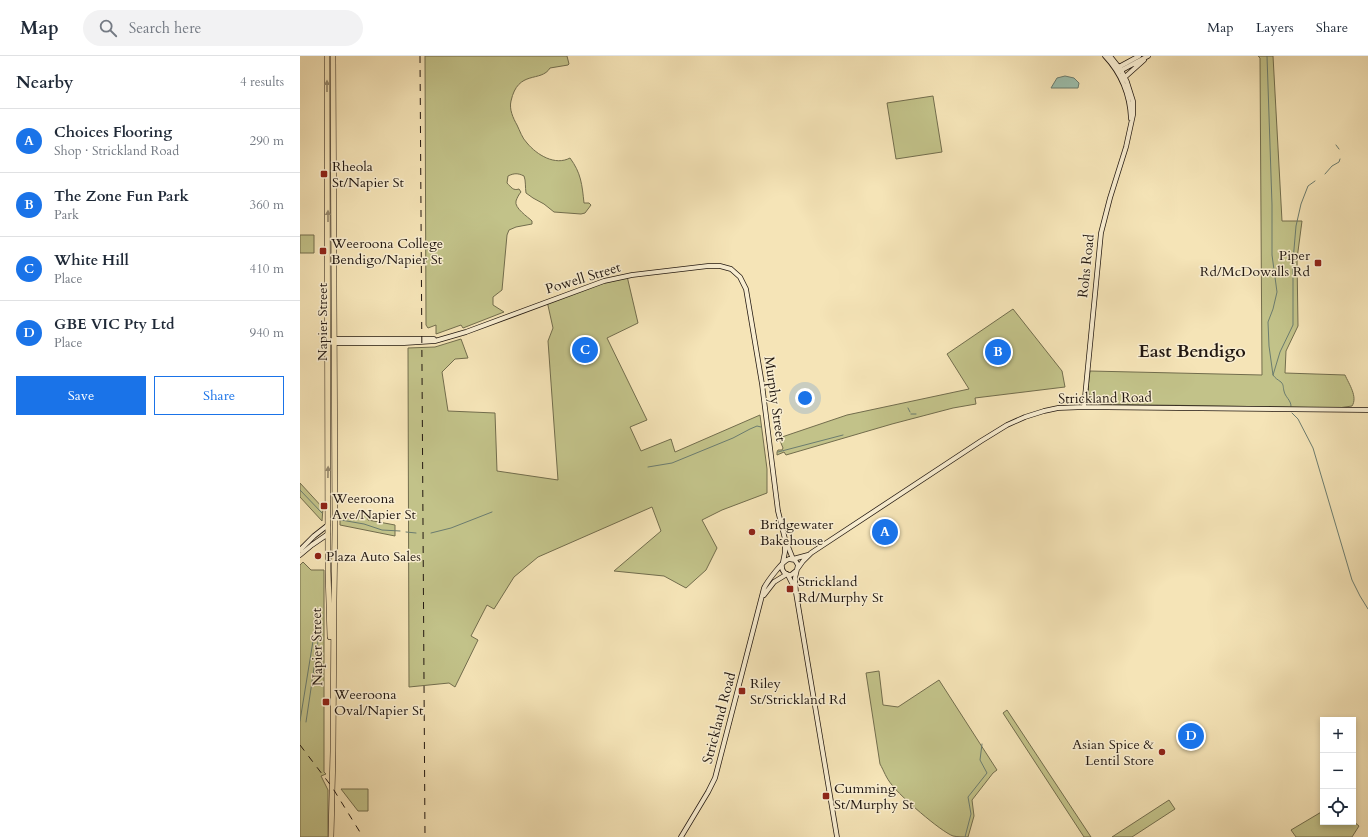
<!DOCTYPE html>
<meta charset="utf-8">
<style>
:root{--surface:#fff;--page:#f2f2f3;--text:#1f2937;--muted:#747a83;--line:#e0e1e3;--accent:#1a73e8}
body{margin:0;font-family:Cardo,serif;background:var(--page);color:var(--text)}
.controls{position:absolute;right:12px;bottom:12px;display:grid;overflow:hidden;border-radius:0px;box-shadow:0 2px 6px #0003}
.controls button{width:36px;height:36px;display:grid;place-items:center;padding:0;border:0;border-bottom:1px solid var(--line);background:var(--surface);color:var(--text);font:20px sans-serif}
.you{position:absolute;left:505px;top:342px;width:14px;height:14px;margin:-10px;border:3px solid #fff;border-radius:50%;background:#1a73e8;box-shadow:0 0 0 6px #1a73e833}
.badge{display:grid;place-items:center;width:26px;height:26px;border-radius:50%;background:var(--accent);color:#fff;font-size:13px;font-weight:700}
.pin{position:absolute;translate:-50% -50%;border:2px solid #fff;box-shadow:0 1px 4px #0006}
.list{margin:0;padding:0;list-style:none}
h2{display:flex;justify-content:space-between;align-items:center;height:52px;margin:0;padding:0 16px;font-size:17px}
h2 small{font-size:13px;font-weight:400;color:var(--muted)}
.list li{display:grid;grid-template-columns:26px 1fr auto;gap:12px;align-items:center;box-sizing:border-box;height:64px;padding:0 16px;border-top:1px solid var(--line)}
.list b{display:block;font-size:15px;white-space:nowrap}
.list p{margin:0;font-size:13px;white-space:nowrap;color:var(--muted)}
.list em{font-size:13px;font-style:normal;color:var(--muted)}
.actions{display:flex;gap:8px;padding:12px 16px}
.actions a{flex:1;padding:9px 0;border:1px solid var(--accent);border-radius:0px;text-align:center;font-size:14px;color:var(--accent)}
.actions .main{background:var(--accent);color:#fff}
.icon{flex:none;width:22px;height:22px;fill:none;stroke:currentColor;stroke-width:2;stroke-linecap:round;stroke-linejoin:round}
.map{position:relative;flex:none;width:1068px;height:781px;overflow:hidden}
header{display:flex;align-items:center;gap:24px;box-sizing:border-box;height:56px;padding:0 20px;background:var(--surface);border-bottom:1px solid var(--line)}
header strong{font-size:19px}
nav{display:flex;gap:22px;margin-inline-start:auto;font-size:14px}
.search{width:280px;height:36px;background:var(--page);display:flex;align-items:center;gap:10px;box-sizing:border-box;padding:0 14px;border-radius:22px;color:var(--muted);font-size:15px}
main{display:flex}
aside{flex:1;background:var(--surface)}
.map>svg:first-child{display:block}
.green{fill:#c2c289;stroke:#726d4d}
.water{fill:#9cbfad;stroke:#6b7c6f}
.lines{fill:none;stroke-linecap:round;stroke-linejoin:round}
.stream{stroke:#6b7c6f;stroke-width:1}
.secondary-casing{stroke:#221811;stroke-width:5.5}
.highway-casing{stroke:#221811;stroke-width:6}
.secondary{stroke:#f8edd0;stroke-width:4}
.highway{stroke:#f5e4b7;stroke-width:5}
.rail{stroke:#221811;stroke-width:1;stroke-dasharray:7 7;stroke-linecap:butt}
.oneway{fill:#96886c}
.poi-dot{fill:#8f2418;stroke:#f8edd0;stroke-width:1.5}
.labels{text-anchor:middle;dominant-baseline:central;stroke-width:3;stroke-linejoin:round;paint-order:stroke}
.poi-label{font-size:14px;fill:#221811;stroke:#f8edd0;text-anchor:start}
.street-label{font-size:14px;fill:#221811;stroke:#f8edd0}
.district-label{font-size:18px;font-weight:bold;fill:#221811;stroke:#f8edd0}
</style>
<header>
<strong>Map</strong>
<div class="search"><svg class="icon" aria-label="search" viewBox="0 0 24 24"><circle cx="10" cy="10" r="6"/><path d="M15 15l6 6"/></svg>Search here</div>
<nav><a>Map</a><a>Layers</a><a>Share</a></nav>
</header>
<main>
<aside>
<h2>Nearby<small>4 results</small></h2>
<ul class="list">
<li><span class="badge">A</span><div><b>Choices Flooring</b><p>Shop · Strickland Road</p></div><em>290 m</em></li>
<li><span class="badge">B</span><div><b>The Zone Fun Park</b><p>Park</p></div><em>360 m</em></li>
<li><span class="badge">C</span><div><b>White Hill</b><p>Place</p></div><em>410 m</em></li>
<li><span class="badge">D</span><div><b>GBE VIC Pty Ltd</b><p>Place</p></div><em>940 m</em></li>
</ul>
<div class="actions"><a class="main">Save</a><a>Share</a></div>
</aside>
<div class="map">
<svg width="1068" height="781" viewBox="0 0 1068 781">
<rect width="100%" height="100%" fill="#f5e4b7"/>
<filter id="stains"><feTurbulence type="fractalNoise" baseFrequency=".005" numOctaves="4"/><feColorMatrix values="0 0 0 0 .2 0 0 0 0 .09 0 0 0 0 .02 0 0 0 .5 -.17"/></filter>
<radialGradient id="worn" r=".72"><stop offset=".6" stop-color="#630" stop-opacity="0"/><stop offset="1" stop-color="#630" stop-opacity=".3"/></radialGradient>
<path class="green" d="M125,0H267L269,8L268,9L250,12C241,27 218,13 211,45C209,53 213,62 217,69C220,75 222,82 227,87C237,99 255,110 270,102C281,117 282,128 284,147H289L291,149L285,157L281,158L254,156L244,148L233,142L226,137C225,131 226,125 224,120C218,117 214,117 208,120L207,127C211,131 213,135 219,133L221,136C219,138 217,142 216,145C214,152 228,161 232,165V168L216,171L209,174L207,179L202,234L193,241V249L204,256L163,272L161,269L136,278V269L128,272L126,269Z
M958,0H973L982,165H1002L997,203L998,270L986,295L985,317L1045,319C1049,328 1058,341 1052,350L1038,352L798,348C784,343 789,327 790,315L962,319L960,2Z
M633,40L642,96L596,103L587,47Z
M0,179H14V197H0Z
M327,220L338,267L307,282L347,364L330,371L341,395L371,383L375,396L460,359L467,413V437L422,454L402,464L417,492L406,514L386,532L364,520L314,515L361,475L352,451L238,501L214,521L194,553L187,549L171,580L178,584L155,631L149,627L109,631L108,292L135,291L161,283L168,302L155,303L142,316L148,355L195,357L197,415L258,424L248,285L253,272L247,245L304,225Z
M713,253L762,315L765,331L675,342L676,348L653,352L592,368L486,399L484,396L477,399V396L478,394H482L483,392L479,382L547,359L669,333L647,298Z
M0,427L23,452L22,465L0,441Z
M40,458H67L68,464L95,469V480L40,469Z
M3,506L11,514H24V716L26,718L21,720L28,734V781H0V509Z
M579,615L583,649L598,651L639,624L697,714L693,717L672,744L674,760L668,781C664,781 658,781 653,780C640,775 600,740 592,729C586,722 584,715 580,708L566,617Z
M707,654L791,781H784L703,657Z
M41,733H68V755H58Z
M869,744L875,753L832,781H812Z
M1023,755V766H1053V765L1059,770L1052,781H996L991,774Z"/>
<path class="water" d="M765,20L774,22L779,27L778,32H751L757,22Z"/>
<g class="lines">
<path class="stream" d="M967,0L972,149V199L977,236L973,253L968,266L969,290L973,319
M1036,89L1039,93
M1025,118L1032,110L1039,106L1040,103
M991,350C991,344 985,341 984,335C983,332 984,329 981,326C977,323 976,323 973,319L980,296L993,269V205L996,170L1001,148L1008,130L1015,125
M608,352L610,356
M992,357L998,363L1013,392L1052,524L1060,540L1068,553
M611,358H616
M478,396L543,379
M348,411L372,407L433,382L450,373L457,370L461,371
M0,434L22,457
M41,464L64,468L82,474L100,475
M106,476L116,477
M131,477L151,472L192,456
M0,665L14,579
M6,666L19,579
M665,781L671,758L668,741L687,717L680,704L682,688"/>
<g class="secondary-casing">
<path id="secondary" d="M805,0C821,17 830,39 831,63
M817,12L839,0
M820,15L848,0
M825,21L844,4
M34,283H134
M34,287H104L135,285L166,276L304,225L332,219L408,210H420L431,213L440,221L446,233L462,328L478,455L485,483L493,503
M784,351L801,177L810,142L826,91L833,59V45L827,26L821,14L810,0
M0,494L14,480L28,469
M0,499L12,489L28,478
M493,503L508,499
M483,506L485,496V487
M482,508C481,515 485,519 491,519L496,515
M498,512L503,505L511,497L681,385L707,369L725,361L744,355L758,352L784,351L1068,354
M488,519L494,531
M464,539L474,526L487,518
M381,781L408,736L415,722L464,532C467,526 483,504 489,503L495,504L498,509L495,522L496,537L537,781"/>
</g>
<g class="highway-casing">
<path id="highway" d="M27,0L28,515L30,581
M31,781L33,695L34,544L35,472L33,0"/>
</g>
<use href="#secondary" class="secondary"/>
<use href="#highway" class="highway"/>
<path class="rail" d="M120,0L125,781
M0,689L32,731L63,781"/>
</g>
<defs><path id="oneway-solid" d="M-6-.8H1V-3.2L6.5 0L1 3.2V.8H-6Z"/></defs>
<g class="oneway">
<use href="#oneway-solid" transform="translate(27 30) rotate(-90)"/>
<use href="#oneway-solid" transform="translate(28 160) rotate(-90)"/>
<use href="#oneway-solid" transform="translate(28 416) rotate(-89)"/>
</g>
<g class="poi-dot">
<rect x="20" y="114" width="8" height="8" rx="2"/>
<rect x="19" y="191" width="8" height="8" rx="2"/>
<rect x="1014" y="203" width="8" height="8" rx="2"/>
<rect x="20" y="446" width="8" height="8" rx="2"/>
<circle cx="452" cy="476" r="4"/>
<circle cx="18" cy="500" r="4"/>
<rect x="486" y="529" width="8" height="8" rx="2"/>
<rect x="438" y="631" width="8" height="8" rx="2"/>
<rect x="22" y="642" width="8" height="8" rx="2"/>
<circle cx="862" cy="696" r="4"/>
<rect x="522" y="736" width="8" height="8" rx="2"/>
</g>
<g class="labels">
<g class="poi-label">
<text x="32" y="110">Rheola<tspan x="32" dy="16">St/Napier St</tspan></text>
<text x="31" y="187">Weeroona College<tspan x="31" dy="16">Bendigo/Napier St</tspan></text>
<text x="1010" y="199" text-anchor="end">Piper<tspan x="1010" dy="16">Rd/McDowalls Rd</tspan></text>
<text x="32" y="442">Weeroona<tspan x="32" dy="16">Ave/Napier St</tspan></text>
<text x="460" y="468">Bridgewater<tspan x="460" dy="16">Bakehouse</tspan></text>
<text x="26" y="500">Plaza Auto Sales</text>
<text x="498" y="525">Strickland<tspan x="498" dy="16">Rd/Murphy St</tspan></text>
<text x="450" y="627">Riley<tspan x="450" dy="16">St/Strickland Rd</tspan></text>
<text x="34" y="638">Weeroona<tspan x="34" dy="16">Oval/Napier St</tspan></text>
<text x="854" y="688" text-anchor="end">Asian Spice &amp;<tspan x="854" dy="16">Lentil Store</tspan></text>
<text x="534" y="732">Cumming<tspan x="534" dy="16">St/Murphy St</tspan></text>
</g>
<g class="street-label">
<text transform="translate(786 210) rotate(-84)">Rohs Road</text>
<text transform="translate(283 222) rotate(-17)">Powell Street</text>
<text transform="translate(22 266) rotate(-90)">Napier Street</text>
<text transform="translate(805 342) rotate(-1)">Strickland Road</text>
<text transform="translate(475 343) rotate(82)">Murphy Street</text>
<text transform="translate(17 591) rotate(-91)">Napier Street</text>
<text transform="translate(419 662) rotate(-75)">Strickland Road</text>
</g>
<g class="district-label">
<text x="892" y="295">East Bendigo</text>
</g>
</g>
<rect width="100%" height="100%" filter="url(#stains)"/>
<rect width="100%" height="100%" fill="url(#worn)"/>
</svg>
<div class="controls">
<button>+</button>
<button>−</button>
<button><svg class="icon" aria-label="locate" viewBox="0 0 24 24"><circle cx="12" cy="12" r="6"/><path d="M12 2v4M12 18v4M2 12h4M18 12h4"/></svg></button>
</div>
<div class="you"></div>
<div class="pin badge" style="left:585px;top:476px">A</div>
<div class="pin badge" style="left:698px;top:296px">B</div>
<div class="pin badge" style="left:285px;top:294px">C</div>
<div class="pin badge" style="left:891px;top:680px">D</div>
</div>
</main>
